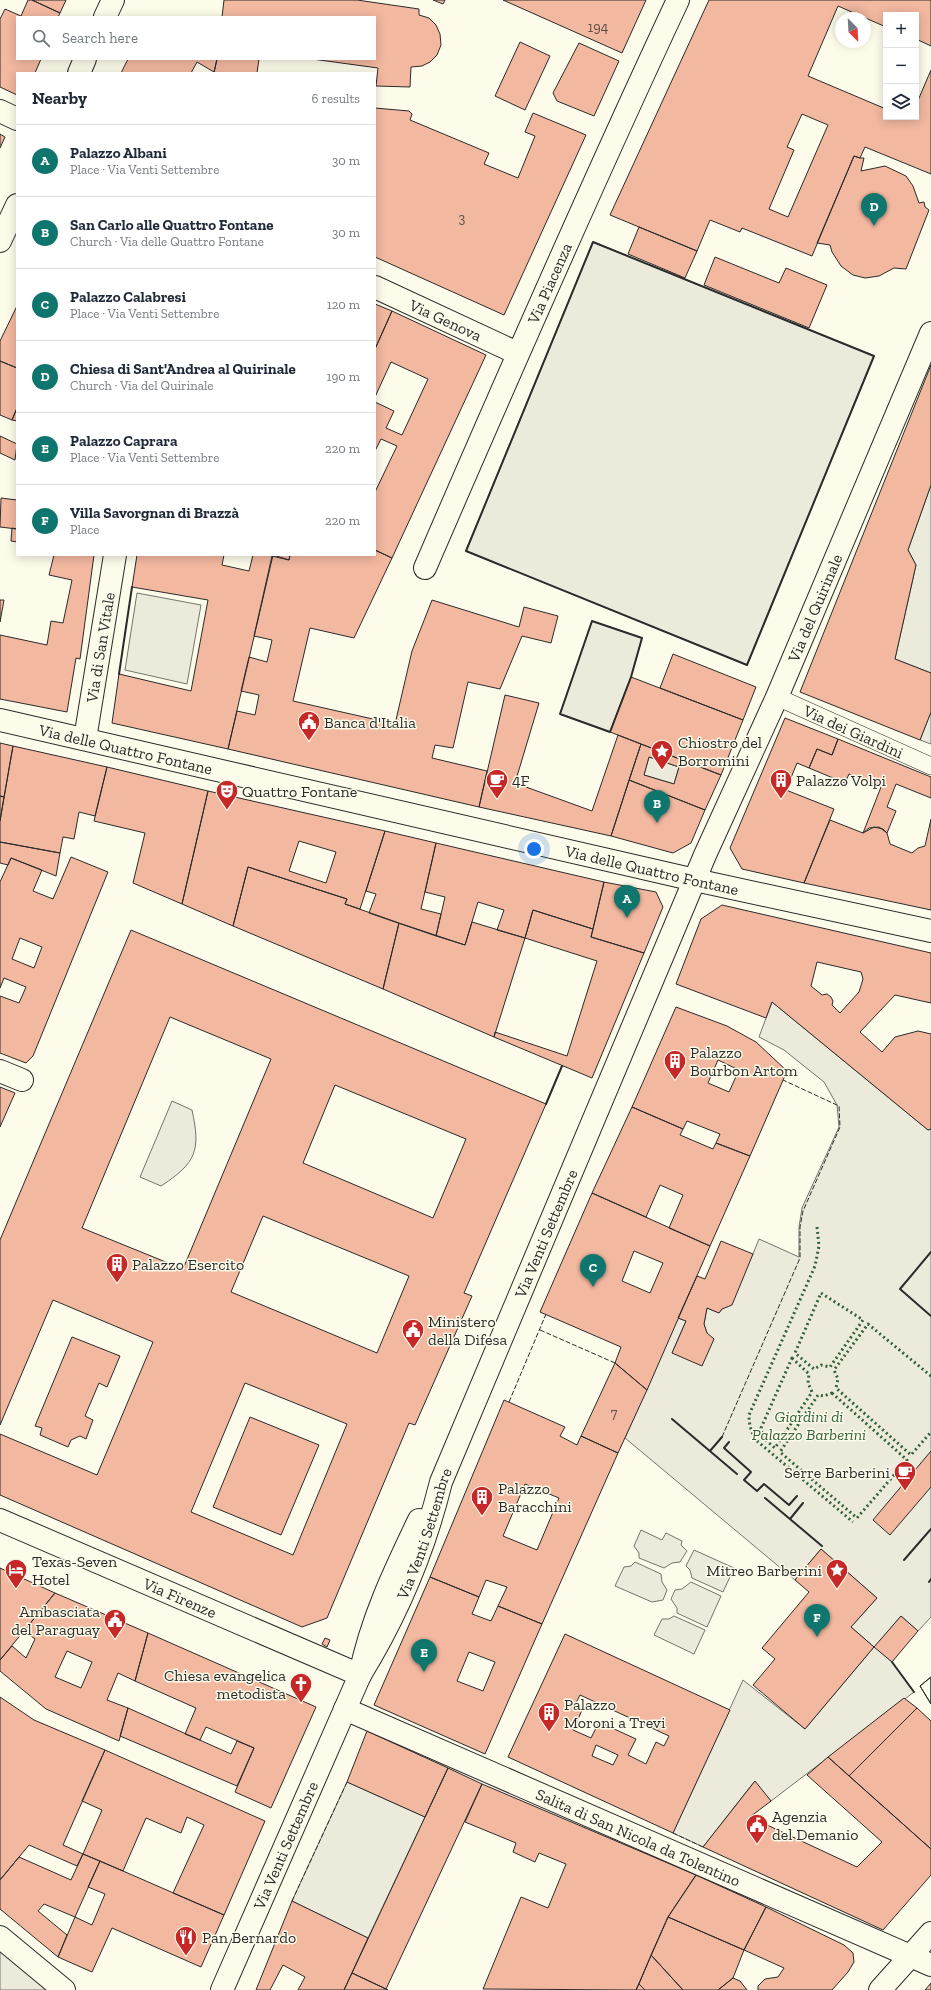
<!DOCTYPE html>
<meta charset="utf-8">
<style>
:root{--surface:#fff;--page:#f2f2f3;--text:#1f2937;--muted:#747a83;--line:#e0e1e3;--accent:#0f766e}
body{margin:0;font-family:"Zilla Slab",serif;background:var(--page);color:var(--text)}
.controls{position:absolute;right:12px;top:12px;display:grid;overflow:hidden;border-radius:0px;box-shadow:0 2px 10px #0003}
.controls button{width:36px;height:36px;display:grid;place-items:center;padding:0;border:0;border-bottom:1px solid var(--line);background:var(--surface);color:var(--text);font:20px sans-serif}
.compass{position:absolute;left:835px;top:12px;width:36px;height:36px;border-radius:50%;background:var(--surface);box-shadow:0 2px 10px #0003;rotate:156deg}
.you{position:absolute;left:534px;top:849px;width:14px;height:14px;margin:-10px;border:3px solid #fff;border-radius:50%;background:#1a73e8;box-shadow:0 0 0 6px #1a73e833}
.badge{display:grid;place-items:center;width:26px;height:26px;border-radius:50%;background:var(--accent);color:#fff;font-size:13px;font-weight:700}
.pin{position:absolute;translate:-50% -33px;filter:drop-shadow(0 1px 2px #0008)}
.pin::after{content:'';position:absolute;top:21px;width:14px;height:12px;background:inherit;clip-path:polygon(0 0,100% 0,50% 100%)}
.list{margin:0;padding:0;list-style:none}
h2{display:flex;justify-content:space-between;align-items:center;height:52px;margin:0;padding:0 16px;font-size:17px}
h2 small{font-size:13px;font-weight:400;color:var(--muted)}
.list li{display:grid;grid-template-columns:26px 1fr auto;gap:12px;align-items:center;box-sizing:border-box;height:72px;padding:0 16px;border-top:1px solid var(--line)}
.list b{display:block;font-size:15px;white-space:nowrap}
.list p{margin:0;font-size:13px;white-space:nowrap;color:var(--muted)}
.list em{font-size:13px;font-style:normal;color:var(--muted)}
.icon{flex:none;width:22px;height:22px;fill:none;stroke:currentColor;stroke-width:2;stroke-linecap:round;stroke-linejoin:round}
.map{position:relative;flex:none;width:931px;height:1990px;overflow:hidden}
.search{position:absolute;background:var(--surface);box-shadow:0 2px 10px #0003;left:16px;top:16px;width:360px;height:44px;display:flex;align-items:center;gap:10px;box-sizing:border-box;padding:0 14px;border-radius:0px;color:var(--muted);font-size:15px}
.panel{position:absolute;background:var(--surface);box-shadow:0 2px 10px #0003;left:16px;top:72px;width:360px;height:484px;border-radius:0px}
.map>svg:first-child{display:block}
.green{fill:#ecebdb;stroke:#74746e}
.parking{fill:#eceadb;stroke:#74746e}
.building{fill:#f2b8a0;stroke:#2b2b2b;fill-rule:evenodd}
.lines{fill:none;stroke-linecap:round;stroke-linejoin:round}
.pedestrian-casing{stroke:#2b2b2b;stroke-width:18}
.minor-casing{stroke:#2b2b2b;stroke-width:24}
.tertiary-casing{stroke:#2b2b2b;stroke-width:24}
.pedestrian{stroke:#fdfbea;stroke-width:17}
.minor{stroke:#fdfbea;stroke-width:22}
.tertiary{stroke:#fdfbea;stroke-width:22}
.hedge{stroke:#34623c;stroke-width:3;stroke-dasharray:2 3;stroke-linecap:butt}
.fence{stroke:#2b2b2b;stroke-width:1;stroke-dasharray:5 2;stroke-linecap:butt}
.wall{stroke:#2b2b2b;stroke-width:2}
.labels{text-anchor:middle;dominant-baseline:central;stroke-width:3;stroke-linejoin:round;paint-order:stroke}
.number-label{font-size:14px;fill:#5d4e48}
.street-label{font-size:16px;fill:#2b2b2b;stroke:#fdfbea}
.poi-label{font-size:16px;fill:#2b2b2b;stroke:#fdfbea;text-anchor:start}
.park-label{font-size:16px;font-style:italic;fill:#34623c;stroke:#fdfbea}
</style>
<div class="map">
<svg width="931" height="1990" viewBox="0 0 931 1990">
<rect width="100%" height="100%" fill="#fdfbea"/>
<path class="green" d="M593,242L874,356L747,665L466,551Z
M931,485V673L895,659L916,565L908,550Z
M137,593L201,605L187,684L125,670Z
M592,621L642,638L631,677L610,732L560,714Z
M931,712V744L920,740Z
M772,1002L928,1130L931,1129V1617L918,1631L901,1616L875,1647L892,1662L914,1692L771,1801L754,1782L703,1847L673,1833L743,1680L805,1729L874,1647L851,1627L877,1598L821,1549L795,1580L625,1438L678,1318L686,1321L672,1353L707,1333L704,1324L707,1308L719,1313L722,1309L753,1254L759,1239L799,1257V1227L802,1208L839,1127L837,1105L824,1082L784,1050L759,1037Z
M172,1101L192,1110C201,1151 196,1163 161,1186L140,1177Z
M641,1530L662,1540L666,1533L682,1541L681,1545L687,1551L680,1562L672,1563L664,1568L639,1558V1553L634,1546Z
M694,1550L734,1568L723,1592L692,1578L690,1570L686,1566Z
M635,1562L661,1574L662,1582L667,1590L663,1600L652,1602L615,1586L624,1567L631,1566Z
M691,1582L721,1596L707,1627L677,1613V1608L671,1599L675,1590L682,1589Z
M674,1616L705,1630L694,1654L654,1635L662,1619H669Z
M347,1782L425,1817L368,1938L292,1901Z"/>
<path class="parking" d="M649,757L679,767L674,784L644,775Z
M0,1951L48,1990H0Z"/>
<path class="building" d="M28,0H32L60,13L58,17H17V59H41L35,73H17V95L0,87V19L5,9L21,16Z
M32,0H66L60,13Z
M224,0H357L419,9V15L429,18L436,25L440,34L441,45L437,55L430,62L422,66L411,67L410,87L376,86L378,68L312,59H375V17H222Z
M433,0H445L443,4Z
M503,0H646L622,53Z
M709,0H931V46L916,39V15H886V27L838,6L808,76L886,109V117H904L910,119L911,117H916V105L931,70V174L865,147L860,158L854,156L812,256L742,228L740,232L710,220L697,251L610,215ZM802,114L828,125L788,217L769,209L794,150L787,147Z
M520,42L550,56L525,110L495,96Z
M579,43L619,61L594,116L557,101L553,93Z
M128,59H217L214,72L197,62L191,73H121Z
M217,59H259L257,73H214Z
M375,108L409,111L412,114L410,120L489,153L484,164L518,178L535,136L525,132L533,113L586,135L504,315L375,257Z
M0,134L5,137L0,148Z
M854,156L860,158H864L861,171L885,166L906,176L913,186L919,203L924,202L925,207L929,210L906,269L894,268L879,276L865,278L853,275L841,266L832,252L830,245L817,243Z
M639,227L697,251L685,278L628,254Z
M715,257L779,283L786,268L827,285L809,328L704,285Z
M375,304L392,311L375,349Z
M17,306V368L0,361V341Z
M392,311L486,355L392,558L375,550V492L397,446L381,439L375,451V402L394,411L386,428L402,435L428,379L391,362L375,397V349Z
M0,361L17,368V408L12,420L0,415Z
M931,365V485L908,550L916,565L895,659L931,673V712L920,740L800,692Z
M17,408V421L12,420Z
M0,436L17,444L15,460L0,453Z
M1,498L17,500V529L0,527Z
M12,528L17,529V542L11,541Z
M375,550L392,558L354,638L310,628L293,701L395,724L412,651L432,600L519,627L524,607L558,616L551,643L522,636L500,689L468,682L453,748L435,745L432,758L487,771L479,807L228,749L237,711L255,715L259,695L241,691L249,657L267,662L272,640L254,636L272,556L289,560L290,555H375Z
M54,555H94L80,659L76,658L67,712L0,699V635L47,645L51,621L63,623L72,580L49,575Z
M137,555H224L222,565L249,571L253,555H273L228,749L112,723L119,674L191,691L208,600L132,587Z
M273,555H290L289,560Z
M0,600H4L0,622Z
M673,654L756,687L743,720L660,688Z
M631,677L743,720L721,775L610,732Z
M505,695L539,703L515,783L592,811L618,735L641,744L611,836L479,807Z
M785,718L838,739L832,755L817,749L809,768L797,763L786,790L834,809L804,883L742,869L730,848Z
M838,739L931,777V798L896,784L887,807L896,811L887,833L883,829L874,827L863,833L881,787L849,774L845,783L809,768L817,749L832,755Z
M0,743L13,746L4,797L0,796Z
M641,744L721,775L705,810L629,780ZM649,757L679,767L674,784L644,775Z
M13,746L107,767L95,816L79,812L74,839L63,837L60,853L0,842V821Z
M107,767L208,791L182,904L133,883L145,833L94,821Z
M629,780L705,810L691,843L673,853L611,836Z
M208,791L385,831L360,909L345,904L347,899L248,867L233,926L182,904ZM299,841L336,852L326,883L289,871Z
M0,796L4,797L0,821Z
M931,819V910L804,883L830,820L863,833L869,828L879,827L887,833L890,844L912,853L918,848L925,846Z
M385,831L436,843L421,909L441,914L436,936L369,913L376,894L366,891Z
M0,842L60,853L56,876L11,858L8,865L0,863Z
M436,843L604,882L593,929L533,910L525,938L497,930L504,910L478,902L465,945L436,936L445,897L425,892Z
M71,857L108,872L33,1056L26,1063L0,1053V996L19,1003L26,987L4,978L0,988V882L11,858L42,870L33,891L53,899ZM20,938L42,947L34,968L12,959Z
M248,867L347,899L345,904L399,923L383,989L233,926Z
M604,882L656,892L663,907L644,953L591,937Z
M722,905L931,953V1003L895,995L860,1032L882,1052L895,1037L918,1031L931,1034V1129L928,1130L772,1002L766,1018L676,984L701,919ZM817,962L861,972L863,979L859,992L840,1013L832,1005L833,1001L831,997L827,994L822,995L811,986Z
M533,910L593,929L591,937L644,953L592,1078L494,1037L495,1032L567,1056L597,961L525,938Z
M472,922L525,938L494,1037L383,989L399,923L465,945Z
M131,930L546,1104L464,1293L472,1296L415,1425L409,1423L327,1618L302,1627L0,1495V1434L97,1475L153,1342L53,1300L0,1425V1240ZM170,1017L271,1059L183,1269L82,1228ZM335,1085L466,1139L433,1218L303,1163ZM263,1216L409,1276L377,1353L231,1292ZM245,1383L347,1424L293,1555L191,1512Z
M676,1007L727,1026L756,1042L787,1071L750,1156L716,1143L720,1134L687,1121L683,1129L632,1107ZM718,1060L739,1070L729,1092L708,1083Z
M0,1087L15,1093L0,1127Z
M632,1107L683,1129L680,1135L713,1149L716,1143L750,1156L710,1246L669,1228L683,1195L660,1185L646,1217L592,1193Z
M592,1193L710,1246L647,1390L615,1363L621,1347L540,1312ZM634,1251L663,1263L650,1293L622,1281Z
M721,1241L753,1254L732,1305L722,1309L719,1313L707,1308L704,1324L707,1333L714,1339L702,1366L672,1353L686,1321L678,1318L697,1276L705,1279Z
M72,1337L120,1356L107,1387L99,1383L85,1416L93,1420L86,1439L80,1436L71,1440L68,1447L40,1435L42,1428L35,1426Z
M615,1363L647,1390L618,1453L581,1436Z
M504,1400L565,1427L560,1436L577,1445L581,1436L618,1453L542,1624L498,1606L507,1587L486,1580L479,1597L430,1577ZM525,1484L559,1498L537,1550L503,1536Z
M250,1417L319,1445L281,1535L213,1507Z
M931,1451V1487L890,1535L873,1520Z
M821,1549L877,1598L851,1627L874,1647L805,1729L753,1685L775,1659L762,1648L809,1592L795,1580Z
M0,1568L55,1593L0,1660Z
M430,1577L479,1597L472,1614L491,1621L498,1606L542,1624L485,1754L374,1705ZM469,1652L495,1662L483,1691L457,1681Z
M55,1593L148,1633L135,1681L118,1673L107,1700L128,1708L119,1741L46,1709L0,1671V1660L12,1646L26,1658L35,1639L24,1631ZM67,1651L92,1662L81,1688L55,1677Z
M901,1616L918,1631L892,1662L874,1647Z
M148,1633L316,1707L271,1808L235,1792L254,1748L206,1727L200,1740L185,1734L196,1708L135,1681Z
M565,1634L730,1710L673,1833L508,1757ZM580,1695L669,1736L664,1746L656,1742L646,1764L628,1755L636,1739L599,1722L591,1738L573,1730L583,1708L575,1705ZM596,1745L618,1755L613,1765L592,1756Z
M325,1638L330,1640L327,1647L322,1644Z
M931,1677V1704L920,1686Z
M931,1677V1704L920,1686Z
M0,1697L34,1720L105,1750L63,1845L83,1854L77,1866L29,1845L0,1880Z
M904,1698L917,1708L849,1776L828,1757Z
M128,1708L231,1754L237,1741L254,1748L237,1786L120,1736Z
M917,1708L931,1721V1849L849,1776Z
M367,1731L448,1768L425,1817L347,1782Z
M105,1750L265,1821L224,1915L173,1893L204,1825L187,1817L181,1833L146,1818L123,1871L83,1854L102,1810L82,1801Z
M828,1757L931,1849V1875L883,1930L703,1847L755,1781L771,1801L750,1817L857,1867L882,1842L807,1775Z
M448,1768L482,1784L386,1989L352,1973Z
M482,1784L696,1875L668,1917L636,1990L483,1989L521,1897L548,1908L566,1864L539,1853L535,1862L513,1852L516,1843L465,1822Z
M83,1854L100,1861L75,1917L44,1904L38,1911L67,1935L58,1957L0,1909V1880L19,1857L71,1880Z
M100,1861L224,1915L201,1967L112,1928L92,1972L58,1957L75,1917L92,1925L105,1894L88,1887Z
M696,1875L766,1907L744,1950L668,1917Z
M292,1901L368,1938L344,1990H298L305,1977L283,1965L270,1990H256Z
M766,1907L844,1945L853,1953L854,1962L848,1972L832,1990H758V1986L765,1979L778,1977L784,1968L744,1950Z
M668,1917L744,1950L733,1978L718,1990H683L651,1955Z
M651,1955L683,1990H645L639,1984Z
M352,1973L386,1989L388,1990H344Z
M733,1978L740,1981L747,1990H718Z
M931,1983V1990H925Z
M639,1984L645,1990H636Z"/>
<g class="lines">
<g class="pedestrian-casing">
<g id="pedestrian">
<path id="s1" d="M777,697L931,766"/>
</g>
</g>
<g class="minor-casing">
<g id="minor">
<path d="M0,111L17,119"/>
<path id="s2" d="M375,287L517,353"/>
<path id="s3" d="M425,568C507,378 590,188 678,0"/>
<path id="s4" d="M85,739L115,555"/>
<path d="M0,1071L22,1080"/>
<path id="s5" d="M0,1520L360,1675"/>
<path id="s6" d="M345,1709L931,1965"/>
<path d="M0,1937L64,1990"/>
</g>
</g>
<g class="tertiary-casing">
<g id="tertiary">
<path d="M105,17L113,0"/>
<path d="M79,73L85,59"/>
<path d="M0,241L17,205"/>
<path id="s7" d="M0,720L695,880L931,931"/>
<path id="s8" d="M360,1675C397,1615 424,1551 441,1482L705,855L777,697L931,333"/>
<path id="s9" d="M222,1990L360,1675C371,1620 395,1570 419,1520"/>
<path d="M880,1990L931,1933"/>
</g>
</g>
<use href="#pedestrian" class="pedestrian"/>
<use href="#minor" class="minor"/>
<use href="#tertiary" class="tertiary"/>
<path class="hedge" d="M817,1227L819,1246L815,1266L749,1415C749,1425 751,1432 757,1441L853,1522
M821,1293L863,1320L830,1367L821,1365L814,1369L795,1353Z
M792,1358L809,1374L808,1383L812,1392L775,1448L763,1438L761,1428Z
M931,1376L868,1324L834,1370L838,1379L836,1388L911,1455L931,1432
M832,1393L907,1460L857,1518L780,1452L818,1395L824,1396Z"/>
<path class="fence" d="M540,1330L615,1363
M509,1402L546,1314
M722,1437L800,1258V1227L803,1211L840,1127L839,1106L783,1080
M673,1833L703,1847
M292,1901L347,1782"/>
<path class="wall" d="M593,242L874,356L747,665L466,551Z
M592,621L642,638L631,677L610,732L560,714Z
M119,674L132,587
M546,1104L562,1066
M931,1252L900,1289L931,1316
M672,1419L737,1474
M729,1442L724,1448L751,1472L744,1480L757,1491L764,1484L789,1505L797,1496
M710,1451L722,1437
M765,1498L822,1546
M790,1519L803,1503
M904,1560L931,1529
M929,1582L931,1579
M892,1662L914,1692"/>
</g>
<defs>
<g id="civic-pin" transform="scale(1.15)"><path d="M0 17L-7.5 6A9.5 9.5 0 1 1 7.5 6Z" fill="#c62828" stroke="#fdfbea"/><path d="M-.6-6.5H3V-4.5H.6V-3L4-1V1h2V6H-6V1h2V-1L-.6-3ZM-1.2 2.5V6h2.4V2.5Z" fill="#fff"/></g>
<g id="sight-pin" transform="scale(1.15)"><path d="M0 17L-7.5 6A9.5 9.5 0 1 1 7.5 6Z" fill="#c62828" stroke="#fdfbea"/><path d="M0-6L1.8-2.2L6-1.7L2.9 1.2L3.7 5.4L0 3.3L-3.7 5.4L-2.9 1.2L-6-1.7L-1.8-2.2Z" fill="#fff"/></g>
<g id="cafe-pin" transform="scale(1.15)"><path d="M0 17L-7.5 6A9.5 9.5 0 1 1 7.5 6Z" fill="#c62828" stroke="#fdfbea"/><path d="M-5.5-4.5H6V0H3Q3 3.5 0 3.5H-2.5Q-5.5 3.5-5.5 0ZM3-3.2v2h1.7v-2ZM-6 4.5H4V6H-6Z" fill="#fff"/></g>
<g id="building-pin" transform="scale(1.15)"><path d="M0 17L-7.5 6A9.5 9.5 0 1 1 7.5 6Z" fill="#c62828" stroke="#fdfbea"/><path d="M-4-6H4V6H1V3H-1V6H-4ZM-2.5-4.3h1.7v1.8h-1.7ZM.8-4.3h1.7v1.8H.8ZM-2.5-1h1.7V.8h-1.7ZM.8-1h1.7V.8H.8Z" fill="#fff"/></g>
<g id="theatre-pin" transform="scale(1.15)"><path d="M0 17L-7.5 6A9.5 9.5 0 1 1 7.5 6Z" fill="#c62828" stroke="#fdfbea"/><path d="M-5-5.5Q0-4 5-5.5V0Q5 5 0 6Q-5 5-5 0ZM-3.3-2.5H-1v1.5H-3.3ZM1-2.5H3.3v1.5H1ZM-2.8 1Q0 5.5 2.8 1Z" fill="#fff"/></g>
<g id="hotel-pin" transform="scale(1.15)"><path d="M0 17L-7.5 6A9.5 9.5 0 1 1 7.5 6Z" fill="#c62828" stroke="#fdfbea"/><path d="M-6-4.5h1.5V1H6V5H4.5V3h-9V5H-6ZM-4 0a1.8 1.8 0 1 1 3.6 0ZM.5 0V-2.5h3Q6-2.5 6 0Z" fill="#fff"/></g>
<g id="church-pin" transform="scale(1.15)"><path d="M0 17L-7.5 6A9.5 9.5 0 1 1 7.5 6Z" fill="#c62828" stroke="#fdfbea"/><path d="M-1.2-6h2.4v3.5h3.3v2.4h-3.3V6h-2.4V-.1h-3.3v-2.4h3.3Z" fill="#fff"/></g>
<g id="restaurant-pin" transform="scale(1.15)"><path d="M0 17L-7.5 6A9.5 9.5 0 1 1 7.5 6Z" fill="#c62828" stroke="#fdfbea"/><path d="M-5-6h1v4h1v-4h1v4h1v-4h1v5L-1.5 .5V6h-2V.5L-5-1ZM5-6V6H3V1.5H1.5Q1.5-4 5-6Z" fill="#fff"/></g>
</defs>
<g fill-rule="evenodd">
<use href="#civic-pin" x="309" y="722"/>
<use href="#sight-pin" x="662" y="751"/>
<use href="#cafe-pin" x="497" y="780"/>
<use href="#building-pin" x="781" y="780"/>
<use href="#theatre-pin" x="227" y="791"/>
<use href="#building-pin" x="675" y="1061"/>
<use href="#building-pin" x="117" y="1264"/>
<use href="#civic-pin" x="413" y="1330"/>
<use href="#cafe-pin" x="905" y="1472"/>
<use href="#building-pin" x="482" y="1497"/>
<use href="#hotel-pin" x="16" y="1570"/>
<use href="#sight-pin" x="837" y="1570"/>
<use href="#civic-pin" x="115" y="1620"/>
<use href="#church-pin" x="301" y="1684"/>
<use href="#building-pin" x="549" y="1713"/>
<use href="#civic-pin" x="757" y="1825"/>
<use href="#restaurant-pin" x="186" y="1937"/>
</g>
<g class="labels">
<g class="number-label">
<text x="598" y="27">194</text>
<text x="462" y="218">3</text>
<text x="614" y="1413">7</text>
</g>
<g class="street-label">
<text stroke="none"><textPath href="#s3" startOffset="311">Via Piacenza</textPath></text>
<text stroke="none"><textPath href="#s2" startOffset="78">Via Genova</textPath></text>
<text stroke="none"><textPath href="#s8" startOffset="1161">Via del Quirinale</textPath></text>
<text stroke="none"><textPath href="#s4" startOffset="93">Via di San Vitale</textPath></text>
<text stroke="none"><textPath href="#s1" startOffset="84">Via dei Giardini</textPath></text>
<text stroke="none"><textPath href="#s7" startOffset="129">Via delle Quattro Fontane</textPath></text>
<text stroke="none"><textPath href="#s7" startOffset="669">Via delle Quattro Fontane</textPath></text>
<text stroke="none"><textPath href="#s8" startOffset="480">Via Venti Settembre</textPath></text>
<text stroke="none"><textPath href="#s8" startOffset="156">Via Venti Settembre</textPath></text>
<text stroke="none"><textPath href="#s5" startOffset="196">Via Firenze</textPath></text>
<text stroke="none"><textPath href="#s6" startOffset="320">Salita di San Nicola da Tolentino</textPath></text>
<text stroke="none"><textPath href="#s9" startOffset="158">Via Venti Settembre</textPath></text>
</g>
<g class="poi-label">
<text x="324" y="722">Banca d'Italia</text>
<text x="678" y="742">Chiostro del<tspan x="678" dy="18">Borromini</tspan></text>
<text x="512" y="780">4F</text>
<text x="796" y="780">Palazzo Volpi</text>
<text x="242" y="791">Quattro Fontane</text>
<text x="690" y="1052">Palazzo<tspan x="690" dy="18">Bourbon Artom</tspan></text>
<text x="132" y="1264">Palazzo Esercito</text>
<text x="428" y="1321">Ministero<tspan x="428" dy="18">della Difesa</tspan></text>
<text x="890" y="1472" text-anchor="end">Serre Barberini</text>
<text x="498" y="1488">Palazzo<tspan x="498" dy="18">Baracchini</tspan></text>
<text x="32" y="1561">Texas-Seven<tspan x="32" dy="18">Hotel</tspan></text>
<text x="822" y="1570" text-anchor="end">Mitreo Barberini</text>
<text x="100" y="1611" text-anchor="end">Ambasciata<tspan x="100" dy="18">del Paraguay</tspan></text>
<text x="286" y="1675" text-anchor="end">Chiesa evangelica<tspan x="286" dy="18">metodista</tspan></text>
<text x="564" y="1704">Palazzo<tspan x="564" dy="18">Moroni a Trevi</tspan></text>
<text x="772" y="1816">Agenzia<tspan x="772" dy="18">del Demanio</tspan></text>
<text x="202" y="1937">Pan Bernardo</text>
</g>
<g class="park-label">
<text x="809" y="1416">Giardini di<tspan x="809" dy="18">Palazzo Barberini</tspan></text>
</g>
</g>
</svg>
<div class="controls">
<button>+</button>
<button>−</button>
<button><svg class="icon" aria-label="layers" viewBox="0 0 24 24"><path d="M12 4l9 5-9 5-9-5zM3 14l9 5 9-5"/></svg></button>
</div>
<svg class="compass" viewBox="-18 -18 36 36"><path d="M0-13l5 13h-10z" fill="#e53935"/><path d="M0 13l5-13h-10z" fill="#747a83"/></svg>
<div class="you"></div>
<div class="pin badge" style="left:627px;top:918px">A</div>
<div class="pin badge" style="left:657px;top:823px">B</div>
<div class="pin badge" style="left:593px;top:1287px">C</div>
<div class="pin badge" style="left:874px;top:226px">D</div>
<div class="pin badge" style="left:424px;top:1672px">E</div>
<div class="pin badge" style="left:817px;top:1637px">F</div>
<div class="search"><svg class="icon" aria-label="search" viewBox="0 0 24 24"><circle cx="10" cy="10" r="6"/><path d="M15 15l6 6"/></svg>Search here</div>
<section class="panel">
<h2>Nearby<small>6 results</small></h2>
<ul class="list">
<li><span class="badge">A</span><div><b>Palazzo Albani</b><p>Place · Via Venti Settembre</p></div><em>30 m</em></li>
<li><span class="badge">B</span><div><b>San Carlo alle Quattro Fontane</b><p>Church · Via delle Quattro Fontane</p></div><em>30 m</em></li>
<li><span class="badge">C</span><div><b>Palazzo Calabresi</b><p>Place · Via Venti Settembre</p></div><em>120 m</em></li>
<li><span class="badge">D</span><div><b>Chiesa di Sant'Andrea al Quirinale</b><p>Church · Via del Quirinale</p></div><em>190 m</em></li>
<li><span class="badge">E</span><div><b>Palazzo Caprara</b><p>Place · Via Venti Settembre</p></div><em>220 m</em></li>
<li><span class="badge">F</span><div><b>Villa Savorgnan di Brazzà</b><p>Place</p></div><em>220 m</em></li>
</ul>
</section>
</div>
